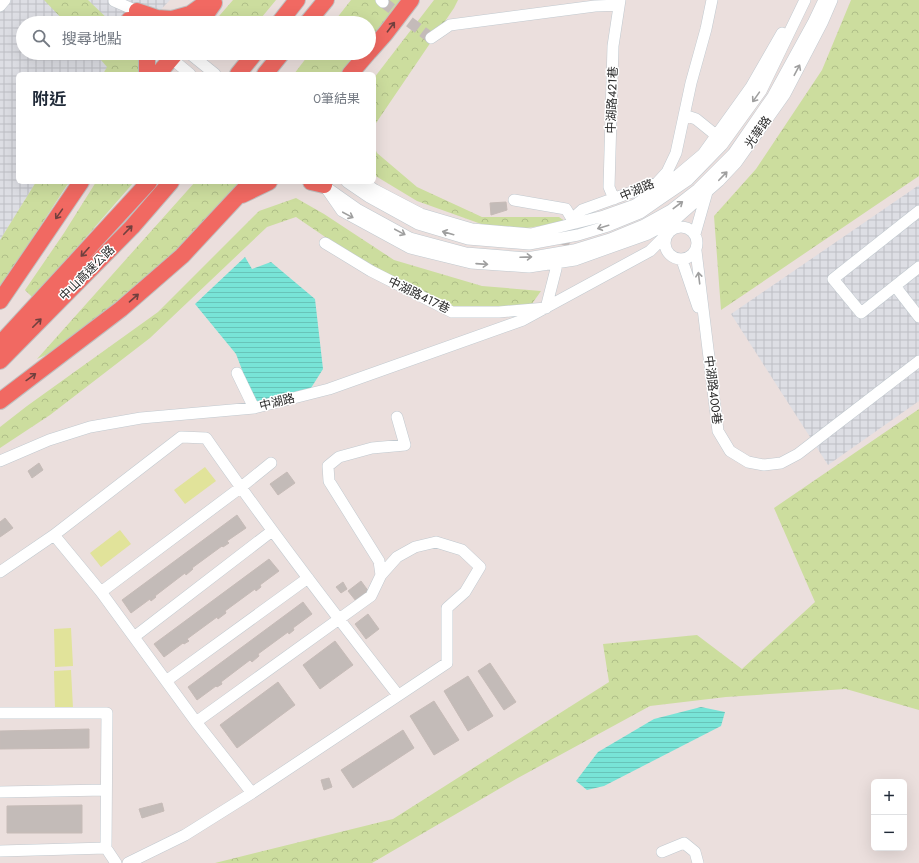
<!DOCTYPE html>
<html lang="zh-TW">
<meta charset="utf-8">
<style>
:root{--surface:#fff;--page:#f6f6f7;--text:#1f2937;--muted:#747a83;--line:#e0e1e3}
body{margin:0;font-family:Jost,"Noto Sans TC",sans-serif;background:var(--page);color:var(--text)}
.controls{position:absolute;right:12px;bottom:12px;display:grid;overflow:hidden;border-radius:6px;box-shadow:0 4px 16px #0002}
.controls button{width:36px;height:36px;display:grid;place-items:center;padding:0;border:0;border-bottom:1px solid var(--line);background:var(--surface);color:var(--text);font:20px sans-serif}
.list{margin:0;padding:0;list-style:none}
h2{display:flex;justify-content:space-between;align-items:center;height:52px;margin:0;padding:0 16px;font-size:17px}
h2 small{font-size:13px;font-weight:400;color:var(--muted)}
.icon{flex:none;width:22px;height:22px;fill:none;stroke:currentColor;stroke-width:2;stroke-linecap:round;stroke-linejoin:round}
.map{position:relative;flex:none;width:919px;height:863px;overflow:hidden}
.search{position:absolute;background:var(--surface);box-shadow:0 4px 16px #0002;left:16px;top:16px;width:360px;height:44px;display:flex;align-items:center;gap:10px;box-sizing:border-box;padding:0 14px;border-radius:22px;color:var(--muted);font-size:15px}
.panel{position:absolute;background:var(--surface);box-shadow:0 4px 16px #0002;left:16px;top:72px;width:360px;height:112px;border-radius:6px}
.map>svg:first-child{display:block}
.industrial{fill:url(#industrial-grid)}
.forest{fill:url(#forest-crowns)}
.pitch{fill:#e1e39a}
.water{fill:url(#water-rules)}
.building{fill:#c3bbb8;stroke:#c6bbb7}
.lines{fill:none;stroke-linecap:round;stroke-linejoin:round}
.minor-tunnel{stroke:#c4bbb9;stroke-width:11;stroke-dasharray:11 5.5;stroke-linecap:butt}
.minor-casing{stroke:#c1c9cf;stroke-width:12}
.highway-casing{stroke:#bfbfbf;stroke-width:18}
.minor{stroke:#fff;stroke-width:11}
.highway{stroke:#f16962;stroke-width:16}
.oneway{stroke:#70403e}
.oneway2{stroke:#9f9f9f}
.labels{text-anchor:middle;dominant-baseline:central;stroke-width:3;stroke-linejoin:round;paint-order:stroke}
.street-label{font-size:12px;fill:#2a2a2a;stroke:#fff}
</style>
<div class="map">
<svg width="919" height="863" viewBox="0 0 919 863">
<defs>
<pattern id="industrial-grid" width="8" height="8" patternUnits="userSpaceOnUse"><rect width="8" height="8" fill="#dddee4"/><path d="M0 4h8M4 0v8" fill="none" stroke="#bebfc4"/></pattern>
<pattern id="forest-crowns" width="20" height="18" patternUnits="userSpaceOnUse"><rect width="20" height="18" fill="#ccdd9e"/><path d="M2 6a3 3 0 1 1 6 0M12 15a3 3 0 1 1 6 0" fill="none" stroke="#afbe88"/></pattern>
<pattern id="water-rules" width="6" height="5" patternUnits="userSpaceOnUse"><rect width="6" height="5" fill="#78e4d7"/><path d="M0 2.5h6" fill="none" stroke="#68c4b9"/></pattern>
</defs>
<rect width="100%" height="100%" fill="#ebdfdd"/>
<path class="industrial" d="M0,0H170L148,23H23V53H120L108,67L103,74H18V182H36L0,240Z
M919,185V401L828,465L731,314Z"/>
<path class="forest" d="M44,0H88L112,23H66Z
M233,0H276L257,23H213Z
M351,0H404L369,44V23H333Z
M434,0H458L454,8L374,126V78Z
M851,0H919V176L721,310L714,216L756,169L822,70Z
M95,53H139L143,58L139,74H103L107,67Z
M310,53H361L341,74H294Z
M374,146L377,153L417,187L482,217H559L566,222L527,228L484,225L417,201L374,175Z
M36,182H69L0,288V240Z
M96,182H134L33,298L25,290L64,233Z
M195,182H240L190,238L161,265L66,346L37,359Z
M296,198L324,214L394,260L482,286L541,291L529,308H455L372,269L296,217L267,227L150,338L50,415L0,448V427L27,406L158,312L259,211Z
M919,409V710L846,689L726,697L650,706L516,779L372,863H215L393,819L609,682L603,644L697,635L742,669L815,602L774,508Z"/>
<path class="pitch" d="M205,467L216,481L185,504L174,490Z
M120,530L131,544L101,567L90,553Z
M71,628L73,666L55,667L54,629Z
M71,670L73,708L55,709L54,671Z"/>
<path class="water" d="M245,257L252,269L271,262L315,299L323,369L311,388L260,404L254,401L236,354L195,304Z
M701,707L725,712L721,726L604,786L587,790L576,781L598,752L654,719Z"/>
<path class="building" d="M506,202L507,210L491,215L490,203Z
M39,463L43,470L32,478L28,471Z
M287,472L295,483L278,495L270,484Z
M237,515L246,528L227,541L229,543L223,547L222,546L192,568L193,569L186,575L185,573L155,596L156,597L151,601L150,599L131,613L122,600Z
M5,518L13,528L0,537V522Z
M269,559L279,571L260,585L261,587L256,591L255,589L225,611L226,613L218,619L217,617L187,639L189,641L184,644L183,643L164,657L154,644Z
M361,581L369,592L356,601L348,591Z
M343,582L347,589L341,593L336,587Z
M303,602L312,614L293,628L294,630L289,634L288,632L258,654L259,656L252,662L250,660L221,682L222,684L217,687L216,686L197,700L188,687Z
M368,614L379,629L366,639L355,624Z
M335,641L353,665L320,689L303,665Z
M490,663L516,702L504,710L478,671Z
M468,676L493,716L468,731L444,691Z
M278,682L295,705L237,748L220,725Z
M434,701L459,740L434,755L410,716Z
M89,729V748L0,749V731Z
M403,730L414,748L353,788L341,770Z
M329,778L332,787L324,790L321,780Z
M162,803L164,811L142,818L139,809Z
M82,805V833H7V806Z"/>
<g class="lines">
<path class="minor-tunnel" d="M383,2L431,38
M558,261L572,219"/>
<g class="minor-casing">
<path id="minor" d="M381,0L383,2
M114,1L137,11L142,15
M0,6L5,0
M431,38L450,25L595,6L619,5
M189,53L215,74
M166,54L190,74
M684,115L696,119L717,136
M347,182L369,197L418,224L468,239L529,244L578,235L608,226L640,213L660,199L688,180L722,145L761,91L805,0
M363,182L375,190L421,214L472,229L531,234L604,216L635,205L678,175L703,154L751,87L782,33
M324,185L342,211L410,248L471,263L529,267L575,260L648,234L676,219L719,181L736,163L785,94L822,23L832,0
M330,190L357,209L410,238L466,253L527,258L574,250L610,239L644,225L671,210L698,189L733,154L773,96L813,23L824,0
M614,199L609,187L613,46L620,0
M514,200L566,209L572,219L582,210L657,183L667,172L676,153L691,83L706,29L712,0
M919,211L833,279L861,313L919,267
M665 243a16 16 0 1 1 32 0a16 16 0 1 1-32 0Z
M695,234L707,192
M325,243L371,271L452,312H499L546,308L556,269
M696,251L718,431L730,451L748,462L764,465L781,463L798,454L919,361
M682,260L698,307
M895,286L919,317
M237,373L254,408
M0,461L49,440L90,427L141,418L254,408L329,389L523,320L650,251L667,234L676,219
M54,535L101,592L196,722L252,793
M0,572L54,535L181,437L206,438C267,526 332,611 398,695
M381,575L379,561L329,481L328,466L339,457L372,448L405,445L397,417
M101,592L240,488L271,463
M134,637L272,531
M166,681L308,578
M0,713H107L106,848L116,863
M0,792L106,790
M0,851L106,848
M662,852L684,843L695,852L698,863
M128,863L185,835L252,793L447,663V608L465,592L480,567L462,550L436,542L415,547L397,557L381,575L371,596L196,722"/>
</g>
<g class="highway-casing">
<path id="highway" d="M137,11L157,18L172,19L190,14L210,0
M129,20L131,23
M200,23L214,3
M279,23L297,0
M307,23L326,0
M369,52L385,34L411,0
M146,53L147,58V74
M158,74L176,53
M238,74L255,53
M265,74L282,53
M350,74L368,53
M311,182L324,185
M242,195L269,182
M0,301L81,182
M0,344L149,182
M0,361L132,227L171,182
M0,401L121,309L182,256L251,182"/>
</g>
<use href="#minor" class="minor"/>
<use href="#highway" class="highway"/>
</g>
<defs><path id="oneway-shaft" d="M-6 0H5M1.5-3L5.5 0L1.5 3" fill="none" stroke-width="1.6" stroke-linecap="round" stroke-linejoin="round"/></defs>
<g class="oneway">
<use href="#oneway-shaft" transform="translate(391 27) rotate(-53)"/>
<use href="#oneway-shaft" transform="translate(59 214) rotate(125)"/>
<use href="#oneway-shaft" transform="translate(128 230) rotate(-46)"/>
<use href="#oneway-shaft" transform="translate(85 252) rotate(132)"/>
<use href="#oneway-shaft" transform="translate(134 298) rotate(-41)"/>
<use href="#oneway-shaft" transform="translate(37 323) rotate(-45)"/>
<use href="#oneway-shaft" transform="translate(31 377) rotate(-36)"/>
</g>
<g class="oneway2">
<use href="#oneway-shaft" transform="translate(797 70) rotate(-62)"/>
<use href="#oneway-shaft" transform="translate(756 97) rotate(125)"/>
<use href="#oneway-shaft" transform="translate(723 176) rotate(-46)"/>
<use href="#oneway-shaft" transform="translate(678 205) rotate(-37)"/>
<use href="#oneway-shaft" transform="translate(348 215) rotate(28)"/>
<use href="#oneway-shaft" transform="translate(603 227) rotate(163)"/>
<use href="#oneway-shaft" transform="translate(400 232) rotate(28)"/>
<use href="#oneway-shaft" transform="translate(448 233) rotate(-164)"/>
<use href="#oneway-shaft" transform="translate(526 257) rotate(-2)"/>
<use href="#oneway-shaft" transform="translate(482 264) rotate(4)"/>
<use href="#oneway-shaft" transform="translate(699 278) rotate(-97)"/>
</g>
<g class="labels">
<g class="street-label">
<text transform="translate(612 100) rotate(-88)">中湖路421巷</text>
<text transform="translate(758 132) rotate(-55)">光華路</text>
<text transform="translate(637 190) rotate(-23)">中湖路</text>
<text transform="translate(87 273) rotate(-45)">中山高速公路</text>
<text transform="translate(419 295) rotate(26)">中湖路417巷</text>
<text transform="translate(713 390) rotate(83)">中湖路400巷</text>
<text transform="translate(277 402) rotate(-14)">中湖路</text>
</g>
</g>
</svg>
<div class="controls">
<button>+</button>
<button>−</button>
</div>
<div class="search"><svg class="icon" aria-label="search" viewBox="0 0 24 24"><circle cx="10" cy="10" r="6"/><path d="M15 15l6 6"/></svg>搜尋地點</div>
<section class="panel">
<h2>附近<small>0筆結果</small></h2>
<ul class="list">
</ul>
</section>
</div>
